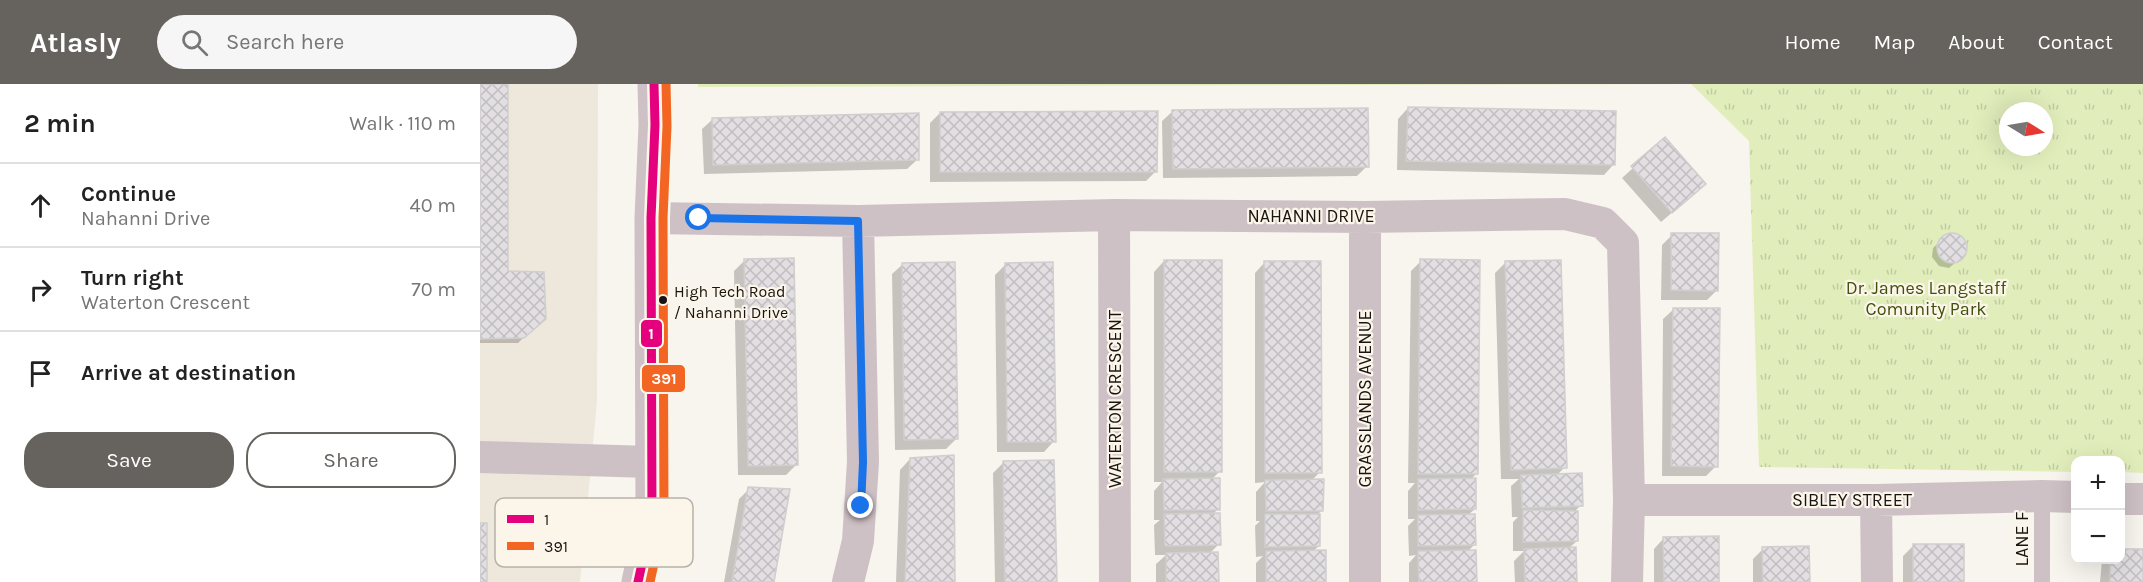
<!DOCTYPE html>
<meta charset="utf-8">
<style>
:root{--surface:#fff;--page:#f6f6f6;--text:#222;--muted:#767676;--line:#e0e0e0;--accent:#66625e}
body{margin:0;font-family:Karla,sans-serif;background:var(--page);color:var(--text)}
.controls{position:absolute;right:18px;bottom:18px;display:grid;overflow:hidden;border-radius:12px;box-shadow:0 6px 24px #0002}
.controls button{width:54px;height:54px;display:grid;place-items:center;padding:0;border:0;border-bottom:2px solid var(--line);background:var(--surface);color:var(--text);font:30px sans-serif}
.compass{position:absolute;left:1519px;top:18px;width:54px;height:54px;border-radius:50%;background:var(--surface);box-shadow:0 6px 24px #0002;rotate:101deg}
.stop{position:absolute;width:18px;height:18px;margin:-14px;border:4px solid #1a73e8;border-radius:50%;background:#fff}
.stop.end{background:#1a73e8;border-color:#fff;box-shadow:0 2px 6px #0008}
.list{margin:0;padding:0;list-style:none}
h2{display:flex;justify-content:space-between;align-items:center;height:78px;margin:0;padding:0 24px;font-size:26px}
h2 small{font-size:20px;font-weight:400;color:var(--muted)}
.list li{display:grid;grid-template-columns:39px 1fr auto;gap:18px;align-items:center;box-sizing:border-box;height:84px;padding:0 24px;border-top:2px solid var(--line)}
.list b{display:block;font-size:22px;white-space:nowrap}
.list p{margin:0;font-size:20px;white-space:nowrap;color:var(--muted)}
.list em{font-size:20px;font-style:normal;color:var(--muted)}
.actions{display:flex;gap:12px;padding:18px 24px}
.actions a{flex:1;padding:14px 0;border:2px solid var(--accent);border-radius:24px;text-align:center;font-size:21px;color:var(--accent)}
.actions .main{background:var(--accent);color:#fff}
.icon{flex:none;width:33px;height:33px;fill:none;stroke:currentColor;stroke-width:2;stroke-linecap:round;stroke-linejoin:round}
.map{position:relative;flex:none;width:1663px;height:498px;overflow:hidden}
header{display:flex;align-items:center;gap:36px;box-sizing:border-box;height:84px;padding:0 30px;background:var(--accent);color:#fff}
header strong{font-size:28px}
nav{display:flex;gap:33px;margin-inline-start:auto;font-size:21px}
.search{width:420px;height:54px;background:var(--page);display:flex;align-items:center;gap:15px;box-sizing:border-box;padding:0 21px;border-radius:33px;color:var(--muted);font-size:22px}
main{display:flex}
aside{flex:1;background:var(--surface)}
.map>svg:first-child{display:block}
.built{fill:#eee7db}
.park{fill:url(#park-tufts);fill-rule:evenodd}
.shadow{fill:#0003}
.building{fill:url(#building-cross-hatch);stroke:#d0cece;stroke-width:1.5}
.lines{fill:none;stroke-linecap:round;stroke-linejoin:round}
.service{stroke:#cec1c6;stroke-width:16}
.minor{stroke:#cec1c6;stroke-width:32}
.tertiary{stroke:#cec1c6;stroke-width:33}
.bus-1-casing{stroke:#fcf5ea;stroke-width:14}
.bus-2-casing{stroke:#fcf5ea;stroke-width:14}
.bus-1{stroke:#e5007d;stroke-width:9}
.bus-2{stroke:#f26522;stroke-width:9}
.route{stroke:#1a73e8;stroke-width:8}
.bus-dot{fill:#171411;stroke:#fcf5ea;stroke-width:2}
.labels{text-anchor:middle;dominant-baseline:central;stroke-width:4.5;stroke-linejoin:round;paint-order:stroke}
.bus-label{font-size:16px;fill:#171411;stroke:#fcf5ea;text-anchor:start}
.street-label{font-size:18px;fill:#171411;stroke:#fcf5ea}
.park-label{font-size:18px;fill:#3f500a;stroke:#fcf5ea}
.key{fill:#fcf5ea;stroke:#b7b2a9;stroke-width:1.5}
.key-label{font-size:16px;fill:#171411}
.line-badge{stroke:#fcf5ea;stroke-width:2}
.badge-label{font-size:16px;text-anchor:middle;font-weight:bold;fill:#fff}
</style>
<header>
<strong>Atlasly</strong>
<div class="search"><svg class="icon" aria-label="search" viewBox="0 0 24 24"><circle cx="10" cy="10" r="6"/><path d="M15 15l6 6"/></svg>Search here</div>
<nav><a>Home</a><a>Map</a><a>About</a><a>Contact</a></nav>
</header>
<main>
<aside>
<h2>2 min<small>Walk · 110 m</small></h2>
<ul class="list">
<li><svg class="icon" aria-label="ahead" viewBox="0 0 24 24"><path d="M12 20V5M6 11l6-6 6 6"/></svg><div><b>Continue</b><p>Nahanni Drive</p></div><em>40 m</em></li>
<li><svg class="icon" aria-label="right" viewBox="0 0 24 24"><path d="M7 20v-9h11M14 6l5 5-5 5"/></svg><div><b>Turn right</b><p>Waterton Crescent</p></div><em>70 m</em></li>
<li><svg class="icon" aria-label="arrive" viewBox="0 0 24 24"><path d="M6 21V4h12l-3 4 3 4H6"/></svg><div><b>Arrive at destination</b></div></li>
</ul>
<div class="actions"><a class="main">Save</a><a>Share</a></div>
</aside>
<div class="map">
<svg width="1663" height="498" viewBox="0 0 1663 498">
<defs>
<pattern id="park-tufts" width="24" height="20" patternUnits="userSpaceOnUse" patternTransform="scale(1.5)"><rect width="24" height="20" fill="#e1eebb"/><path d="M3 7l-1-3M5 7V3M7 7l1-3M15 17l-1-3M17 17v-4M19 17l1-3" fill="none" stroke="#c0cba0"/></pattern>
<pattern id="building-cross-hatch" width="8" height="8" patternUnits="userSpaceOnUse" patternTransform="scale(1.5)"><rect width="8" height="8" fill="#e2dee2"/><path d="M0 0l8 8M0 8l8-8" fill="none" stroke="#c1bec1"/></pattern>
</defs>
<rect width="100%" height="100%" fill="#f8f4ee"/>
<path class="built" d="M0,0H118L117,317L100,498H0Z"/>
<path class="park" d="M218,0H1663V389L1641,388L1640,376H1596L1595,388L1279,383L1269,57L1211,0L218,3ZM1528,27H1564V63H1528Z"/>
<path class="shadow" d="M0,0H27V189L64,234L38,259H0Z
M928,24L1134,80L1124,91L917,86L918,35Z
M693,27L887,82L877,92L683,94L682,37Z
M460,29L676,87L666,97L450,98V39Z
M233,35L438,75L427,85L224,90L222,45Z
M1185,55L1214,110L1181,138L1142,94Z
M1468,150L1479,152L1486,161L1483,172L1469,184L1459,182L1452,173L1453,164Z
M1192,151L1237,206L1227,216H1181L1182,161Z
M264,177L317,380L306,391H258L254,187Z
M684,177L740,387L731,396L738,425L733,430L739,460L730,469L737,498H676V480L686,471H675L674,441L680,436H674V407L682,398H674V188Z
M941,177L996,390L990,396L995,425L988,431L995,460L988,467L995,498H929V479L936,471L929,472L928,442L935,435H928V407L935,399H928L931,187Z
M785,178L840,388L831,397L842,426L839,429V462L832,468L845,498H776V479L783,472L776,473L775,442L780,437H776V408L785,398L775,399V189Z
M1025,179L1085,383L1077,391L1101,421L1096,426L1097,457L1088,465L1096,498H1035L1034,477L1044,467H1033V438L1038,433H1032L1031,402L1039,395H1021L1015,189Z
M423,180L476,355L466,365L415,366L412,190Z
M525,181L574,357L564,368H517L515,191Z
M1194,225L1236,382L1226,392H1182L1183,235Z
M430,375L474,498H416L420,386Z
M523,379L575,498H515L513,389Z
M269,405L292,498H244L259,415Z
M1184,454L1238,498H1174V465Z
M1433,462L1482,498H1423V472Z
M1283,465L1329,498H1273V475Z
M1663,467V498H1620L1622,476H1640Z"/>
<path class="building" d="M0,0H28V187L64,188L66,235L44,254L0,255Z
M928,23L1136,27L1135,81L926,77Z
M888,24L889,83L693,85L692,26Z
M678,27L677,88H460V28Z
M439,29V76L233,81L232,34Z
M1185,53L1226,100L1192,129L1151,82Z
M1191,149H1239L1238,207L1191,206Z
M1457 164a15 15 0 1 1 30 0a15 15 0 1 1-30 0Z
M314,174L318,381L268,382L264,175Z
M940,175L1000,176L998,390H938Z
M684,176H742V388H684Z
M1081,176L1087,384L1031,386L1025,177Z
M784,177H841L842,389H785Z
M475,178L478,355L424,356L422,179Z
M573,178L576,358H527L525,179Z
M1193,224H1240L1238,383L1191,382Z
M474,371L475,498H425L430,374Z
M574,376L577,498H525L523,377Z
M1102,389L1103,422L1042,424L1041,391Z
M740,394V426H684L683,395Z
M996,394V425L938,426V395Z
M844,395L843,427H786L785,396Z
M268,403L310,405L294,498H252Z
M1043,426L1098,427V457L1043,458Z
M740,429L741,461L685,462L684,430Z
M785,430H840V462L785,463Z
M995,430L996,461L938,462V431Z
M0,439H7V498H0Z
M1239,452V498H1184L1183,453Z
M1433,460H1484V498H1433Z
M1329,462L1330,498H1283L1282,463Z
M1096,463L1097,498H1045L1044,465Z
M1640,465H1663V498H1630V476H1640Z
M846,466V498H786V467Z
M996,466L997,498H939L938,467Z
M738,468L739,498H686V469Z"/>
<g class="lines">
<path class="service" d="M1562,412V498"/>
<path class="minor" d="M634,131L635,498
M171,134L378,137L634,131L885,133L1085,130L1123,139L1143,159L1149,416L1147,498
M0,373L171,378
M1640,415H1663
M1149,416H1396L1562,412L1596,413
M1396,416L1397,498
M368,498L378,457L383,378L378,137
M885,498V133"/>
<path class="tertiary" d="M158,498L172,434L171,134L175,41L174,0"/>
<g class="bus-1-casing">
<path id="bus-1" d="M158,498L172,434L171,134L175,41L174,0"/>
</g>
<g class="bus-2-casing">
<path id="bus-2" d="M170,498L184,434L183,134L187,42L186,0"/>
</g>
<use href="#bus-1" class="bus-1"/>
<use href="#bus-2" class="bus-2"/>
</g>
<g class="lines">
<path class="route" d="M219,134L378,137L383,378L381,422"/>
</g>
<circle class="bus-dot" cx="183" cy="216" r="5"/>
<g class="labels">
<g class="bus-label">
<text x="194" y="207">High Tech Road<tspan x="194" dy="21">/ Nahanni Drive</tspan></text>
</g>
<g class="street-label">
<text x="831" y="132">NAHANNI DRIVE</text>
<text transform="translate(635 315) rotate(-90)">WATERTON CRESCENT</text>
<text transform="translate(885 315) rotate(-90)">GRASSLANDS AVENUE</text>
<text x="1372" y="416">SIBLEY STREET</text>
<text transform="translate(1542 455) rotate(-90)">LANE F</text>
</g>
<g class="park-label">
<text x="1446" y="204">Dr. James Langstaff<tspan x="1446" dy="21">Comunity Park</tspan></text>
</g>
</g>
<rect x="15" y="414" width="198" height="69" rx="9" class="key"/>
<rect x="27" y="431" width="27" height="8" fill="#e5007d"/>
<rect x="27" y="458" width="27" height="8" fill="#f26522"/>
<g class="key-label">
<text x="64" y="441">1</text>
<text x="64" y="468">391</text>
</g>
<g class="line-badge">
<rect x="160" y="235" width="23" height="29" rx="6" fill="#e5007d"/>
<rect x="161" y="280" width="45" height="29" rx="6" fill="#f26522"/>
</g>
<g class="badge-label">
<text x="171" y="255">1</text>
<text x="184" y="300">391</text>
</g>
</svg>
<div class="controls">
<button>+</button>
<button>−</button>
</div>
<svg class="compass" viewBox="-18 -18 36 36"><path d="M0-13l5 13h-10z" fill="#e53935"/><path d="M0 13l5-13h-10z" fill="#767676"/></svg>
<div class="stop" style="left:219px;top:134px"></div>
<div class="stop end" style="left:381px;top:422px"></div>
</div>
</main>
